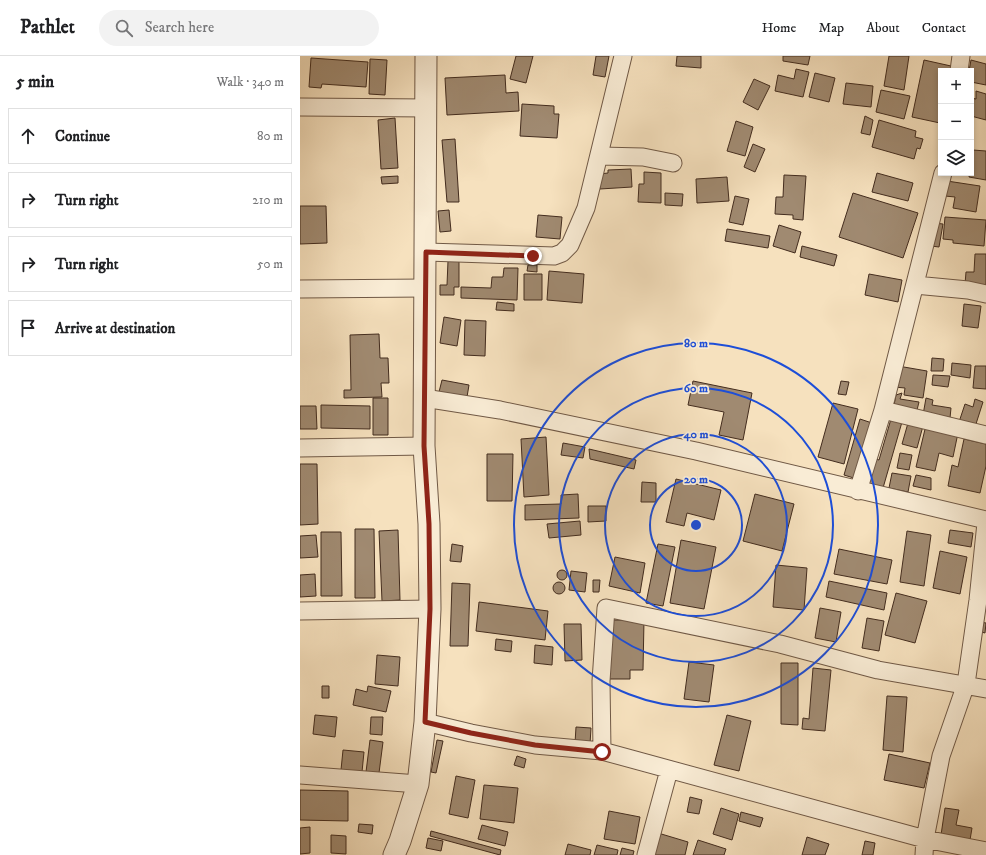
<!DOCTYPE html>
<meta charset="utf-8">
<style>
:root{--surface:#fff;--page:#f2f2f2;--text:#202124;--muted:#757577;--line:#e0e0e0}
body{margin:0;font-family:"IM FELL DW Pica",serif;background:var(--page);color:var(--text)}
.controls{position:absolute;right:12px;top:12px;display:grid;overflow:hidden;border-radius:0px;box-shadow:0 2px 6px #0003}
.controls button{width:36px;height:36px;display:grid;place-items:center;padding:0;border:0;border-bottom:1px solid var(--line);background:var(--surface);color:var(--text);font:20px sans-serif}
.stop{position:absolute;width:12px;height:12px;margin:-9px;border:3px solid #8f2418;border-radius:50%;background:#fff}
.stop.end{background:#8f2418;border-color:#fff;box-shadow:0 1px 4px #0008}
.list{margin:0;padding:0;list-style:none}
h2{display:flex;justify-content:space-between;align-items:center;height:52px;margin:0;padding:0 16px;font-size:17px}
h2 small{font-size:13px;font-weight:400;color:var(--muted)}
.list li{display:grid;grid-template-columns:26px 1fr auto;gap:12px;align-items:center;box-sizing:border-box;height:56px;margin:0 8px 8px;padding:0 8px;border:1px solid var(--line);border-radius:0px}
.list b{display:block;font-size:15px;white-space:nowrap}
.list em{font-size:13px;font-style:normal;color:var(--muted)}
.icon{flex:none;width:22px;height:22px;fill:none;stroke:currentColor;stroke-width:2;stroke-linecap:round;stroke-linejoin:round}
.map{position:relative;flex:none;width:686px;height:799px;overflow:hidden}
header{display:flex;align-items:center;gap:24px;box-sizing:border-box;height:56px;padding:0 20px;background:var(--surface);border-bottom:1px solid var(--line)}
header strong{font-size:19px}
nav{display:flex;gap:22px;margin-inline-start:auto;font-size:14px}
.search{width:280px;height:36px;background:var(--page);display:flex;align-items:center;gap:10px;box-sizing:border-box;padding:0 14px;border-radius:22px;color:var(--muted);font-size:15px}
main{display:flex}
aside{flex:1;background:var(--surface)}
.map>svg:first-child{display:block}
.building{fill:#a08a71;stroke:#432c1e}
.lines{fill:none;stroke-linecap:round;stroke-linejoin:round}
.minor-casing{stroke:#705946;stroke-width:19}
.tertiary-casing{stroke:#705946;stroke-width:23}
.minor{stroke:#f9ecd5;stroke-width:17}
.tertiary{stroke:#f9ecd5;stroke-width:21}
.route{stroke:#8f2418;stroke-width:5}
.ring{fill:none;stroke:#1d4ed8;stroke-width:2}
.centre{fill:#1d4ed8;stroke:#f9ecd5;stroke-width:2}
.ring-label{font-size:12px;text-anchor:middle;font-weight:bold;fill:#1d4ed8;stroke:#f9ecd5;stroke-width:3.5;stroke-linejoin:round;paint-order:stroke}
</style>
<header>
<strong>Pathlet</strong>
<div class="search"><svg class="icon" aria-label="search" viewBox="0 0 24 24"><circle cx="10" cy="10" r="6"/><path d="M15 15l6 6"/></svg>Search here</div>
<nav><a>Home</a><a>Map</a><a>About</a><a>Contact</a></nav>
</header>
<main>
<aside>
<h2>5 min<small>Walk · 340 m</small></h2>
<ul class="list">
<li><svg class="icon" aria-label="ahead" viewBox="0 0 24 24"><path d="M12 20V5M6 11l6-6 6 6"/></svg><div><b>Continue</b></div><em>80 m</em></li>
<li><svg class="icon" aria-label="right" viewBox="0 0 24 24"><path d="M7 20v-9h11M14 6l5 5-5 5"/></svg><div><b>Turn right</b></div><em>210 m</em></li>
<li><svg class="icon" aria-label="right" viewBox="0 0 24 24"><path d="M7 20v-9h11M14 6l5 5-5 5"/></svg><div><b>Turn right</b></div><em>50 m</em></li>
<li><svg class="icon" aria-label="arrive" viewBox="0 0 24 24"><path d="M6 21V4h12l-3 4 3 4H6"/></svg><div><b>Arrive at destination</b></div></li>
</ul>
</aside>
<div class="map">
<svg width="686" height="799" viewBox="0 0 686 799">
<rect width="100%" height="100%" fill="#f6e1be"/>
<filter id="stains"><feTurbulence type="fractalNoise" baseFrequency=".005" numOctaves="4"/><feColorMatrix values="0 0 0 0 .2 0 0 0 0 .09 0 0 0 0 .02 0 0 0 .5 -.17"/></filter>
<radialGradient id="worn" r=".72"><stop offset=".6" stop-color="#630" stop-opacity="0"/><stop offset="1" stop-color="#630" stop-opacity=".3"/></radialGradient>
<path class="building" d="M216,0H233L226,27L210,23Z
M296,0H309L305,21L293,19Z
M377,0H401V12L376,10Z
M483,0H510L508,9L483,5Z
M589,0H609L604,34L584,30Z
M11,2L68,6L66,31L22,28L21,32L9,31Z
M70,3L87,4L85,39L69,38Z
M624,4L651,10L650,15H641L640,67L612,61Z
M671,4L686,8V29L671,26V15H669Z
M496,13L509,16L503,41L475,35L478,19L494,23Z
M515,17L535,22L529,46L509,41Z
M205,19L206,37L218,36L219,55L147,59L145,22Z
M454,23L470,30L458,54L443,46Z
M546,27L573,30L571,51L543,48Z
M581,34L610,40L604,63L576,56Z
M676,35L686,38V64L671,60V42L676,43Z
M222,48L254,50V58H259L257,82L220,80Z
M565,60L573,64L570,79L561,77Z
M95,62L98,112L81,113L78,64Z
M579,64L616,75L615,81L623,83L620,93L617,92L614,103L572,91Z
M436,65L453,71L445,100L427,95Z
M155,83L159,146H147L142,84Z
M453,88L465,93L455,116L444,111Z
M673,94L686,95V124L669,121Z
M331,113L332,131L300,133L299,118L308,117V114Z
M344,116L361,117V147L338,146L339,128H344Z
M577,117L613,127L608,145L572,136Z
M484,119L506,120L503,164L493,163V159L475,158L476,141H483Z
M98,120V127L82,128L81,121Z
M427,121L429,145L397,147L396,123Z
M647,125L680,130L676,156L653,152L655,141L645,140Z
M365,137L383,138L382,150L365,149Z
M553,137L618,157L603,202L539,181Z
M435,140L449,143L443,169L429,166Z
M0,150H26L27,187L0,188Z
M149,154L151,175L140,176L138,155Z
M238,159L262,161L260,183L236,181Z
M645,161L686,164L684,190L653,187V184L643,183Z
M634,167L643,168L639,191L631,190Z
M479,169L501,176L495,197L473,190Z
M427,173L470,180L468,192L425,185Z
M502,190L537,199L534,210L500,201Z
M675,198H686V229L665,228L666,216H674Z
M148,205H159V231H154V239H140V229H147Z
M228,209H237V216L227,215Z
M204,212H218L217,244L161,242V231L191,232L192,221H203Z
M249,215L284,218L282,247L247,244Z
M224,218H242V244H224Z
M569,218L602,224L598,246L565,239Z
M197,246L214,248V255L196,254Z
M664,248L681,250L678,272L662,270Z
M144,261L161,264L157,290L140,287Z
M165,264L186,265L185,300L164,299Z
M79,278L80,302H88L89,327H81L82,341L44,342V334H51L50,279Z
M632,302L644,303L643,315H631Z
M652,307L671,309L670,322L651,319Z
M598,310L627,315L623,342L604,339L605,332L594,331Z
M675,310H686V333L673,332Z
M633,319L650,320L648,331L632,329Z
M142,324L169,329L167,341L139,336Z
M393,325L452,337L443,384L419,379L424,356L388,349Z
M541,325L549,326L546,339L538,338Z
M602,337L600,343L619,346L617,354L594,349L596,339Z
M73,342H88V379H73Z
M626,342L633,344L632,349L651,352L650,362L623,359Z
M675,343L683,346L675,371L659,366L665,348L673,351Z
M533,347L558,353L544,408L518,401Z
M21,349L70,350V373L21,372Z
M0,350H16L17,373H0Z
M560,363L572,367L557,423L544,419Z
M591,363L602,366L583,432L565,426L572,402L579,404Z
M608,367L623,370L617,392L602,388Z
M626,369L658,377L653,401L639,397L635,415L616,411Z
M246,381L249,439L224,441L221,383Z
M664,383L686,388V410L680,437L648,430L652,409L658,411Z
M263,387L285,391L283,402L261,399Z
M289,393L336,404L334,413L290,403Z
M600,397L612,399L609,414L597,412Z
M187,398H213L212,445H187Z
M0,408H17L18,468L0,469Z
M592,417L611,420L608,436L589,432Z
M616,419L631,422V434L613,430Z
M376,423L421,434L414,464L387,457L384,470L366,466Z
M342,426L356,427V446H341Z
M278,438L279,462L225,464V449L261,448V439Z
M455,438L494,448L482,495L443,485Z
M288,450H306V465L288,466Z
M280,465L281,479L249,482L247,468Z
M55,473H74L75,542H55Z
M98,474L100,544L82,545L79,475Z
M650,474L673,477L671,491L648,487Z
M607,475L631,479L624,530L600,526Z
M21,476H41L42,540H21Z
M16,479L18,501L0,502V480Z
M381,484L416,491L404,553L370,547Z
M152,488L163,490L161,506L150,505Z
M358,488L375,491L363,550L346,547Z
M539,493L592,504L587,528L534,518Z
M640,495L667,501L660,538L633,532Z
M315,501L345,507L340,537L309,530Z
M476,509L507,512L504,554L473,551Z
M257 519a5 5 0 1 1 10 0a5 5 0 1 1-10 0Z
M271,515L287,517L285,536L269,534Z
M15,518L16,540L0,541V519Z
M293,524H300L299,536H293Z
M529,525L587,537L584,554L526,541Z
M253 532a6 6 0 1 1 12 0a6 6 0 1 1-12 0Z
M152,527L170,528L168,590H150Z
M596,537L627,545L615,587L585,579Z
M179,546L248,555L245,584L176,575Z
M520,552L541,556L536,586L515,582Z
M567,562L584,565L579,595L562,592Z
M309,564H344L343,614H330V623H309Z
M680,566L686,567L685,577L678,575Z
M264,568H281L282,604L265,605Z
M196,583L212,585L211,596L195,594Z
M235,589L253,591L252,609L234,607Z
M77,599L100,601L98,630L75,628Z
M389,606L414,609L409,646L384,643Z
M481,607H498V669L481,668Z
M513,612L531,614L525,675L502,673L503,662L509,663Z
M22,630H29V642H22Z
M68,630L91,635L86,656L53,649L56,633L67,636Z
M587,640L607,641L603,696L583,694Z
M15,659L37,661L35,681L13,678Z
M427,659L451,665L439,715L414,709Z
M71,661H83L82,679L70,678Z
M276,671L291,672L290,688L275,687Z
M70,684L83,686L79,717L66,716Z
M137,684L143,685L136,717L131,716Z
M43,694L64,696L62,716L41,714Z
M589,698L630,707L624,732L584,724Z
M217,700L226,703L224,712L214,709Z
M156,720L175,724L168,762L149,758Z
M184,729L218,732L214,767L180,763Z
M0,734L48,735V765L0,764Z
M390,741L402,744L399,758L387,756Z
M421,752L439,758L432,784L413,778Z
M645,752L659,754L656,769L672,772L670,784L641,779Z
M309,755L340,761L335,788L304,783Z
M441,756L463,762L460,771L439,765Z
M59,768L73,769L72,778L58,776Z
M182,769L208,776L205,790L178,783Z
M10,771V797L0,798V772Z
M131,775L201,794L200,799L130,780Z
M358,777L388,786L385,799H352Z
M31,779L46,780V798L31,797Z
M507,781L529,788L525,799H502Z
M128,782L143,785L141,795L126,792Z
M398,784L426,793L424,799H393Z
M565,785L575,787L573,799H562Z
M268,788L291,794L290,799H265Z
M297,789L318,794L317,799H294Z
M322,792L334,795L333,799H320Z"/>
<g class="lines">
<g class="minor-casing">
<path id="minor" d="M659,15L661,0
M0,51L127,52
M300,100L343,101L373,107
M126,196L254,200L262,197L270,189L286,152L323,0
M615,229L668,234L686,238
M0,233L126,232
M124,342L200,354L396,395L686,464
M583,354L686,379
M0,392L124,390
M558,435L583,354L643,117
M0,555L130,553
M125,666L171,677L235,689L302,695L625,783L686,795
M302,695L301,625L306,552L480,588L578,614L686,633
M0,719L118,728
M346,799L369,714
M624,799L625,783L641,700L666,628L678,544L686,467"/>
</g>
<g class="tertiary-casing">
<path id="tertiary" d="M94,799L100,785L118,728L125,666L130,553L129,468L124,390L126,0"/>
</g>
<use href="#minor" class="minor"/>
<use href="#tertiary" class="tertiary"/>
</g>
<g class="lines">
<path class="route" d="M233,200L126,196L124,390L129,468L130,553L125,666L171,677L235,689L302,696"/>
</g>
<g class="ring">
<circle cx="396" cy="469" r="46"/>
<circle cx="396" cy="469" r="91"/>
<circle cx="396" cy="469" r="137"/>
<circle cx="396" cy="469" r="182"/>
</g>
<circle cx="396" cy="469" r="6" class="centre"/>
<g class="ring-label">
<text x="396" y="291">80 m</text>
<text x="396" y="336">60 m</text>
<text x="396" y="382">40 m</text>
<text x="396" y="427">20 m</text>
</g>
<rect width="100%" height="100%" filter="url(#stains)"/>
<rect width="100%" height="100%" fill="url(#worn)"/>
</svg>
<div class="controls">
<button>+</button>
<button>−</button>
<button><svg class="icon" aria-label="layers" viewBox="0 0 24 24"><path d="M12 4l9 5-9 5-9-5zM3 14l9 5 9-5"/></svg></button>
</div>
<div class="stop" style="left:302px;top:696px"></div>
<div class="stop end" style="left:233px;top:200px"></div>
</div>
</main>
